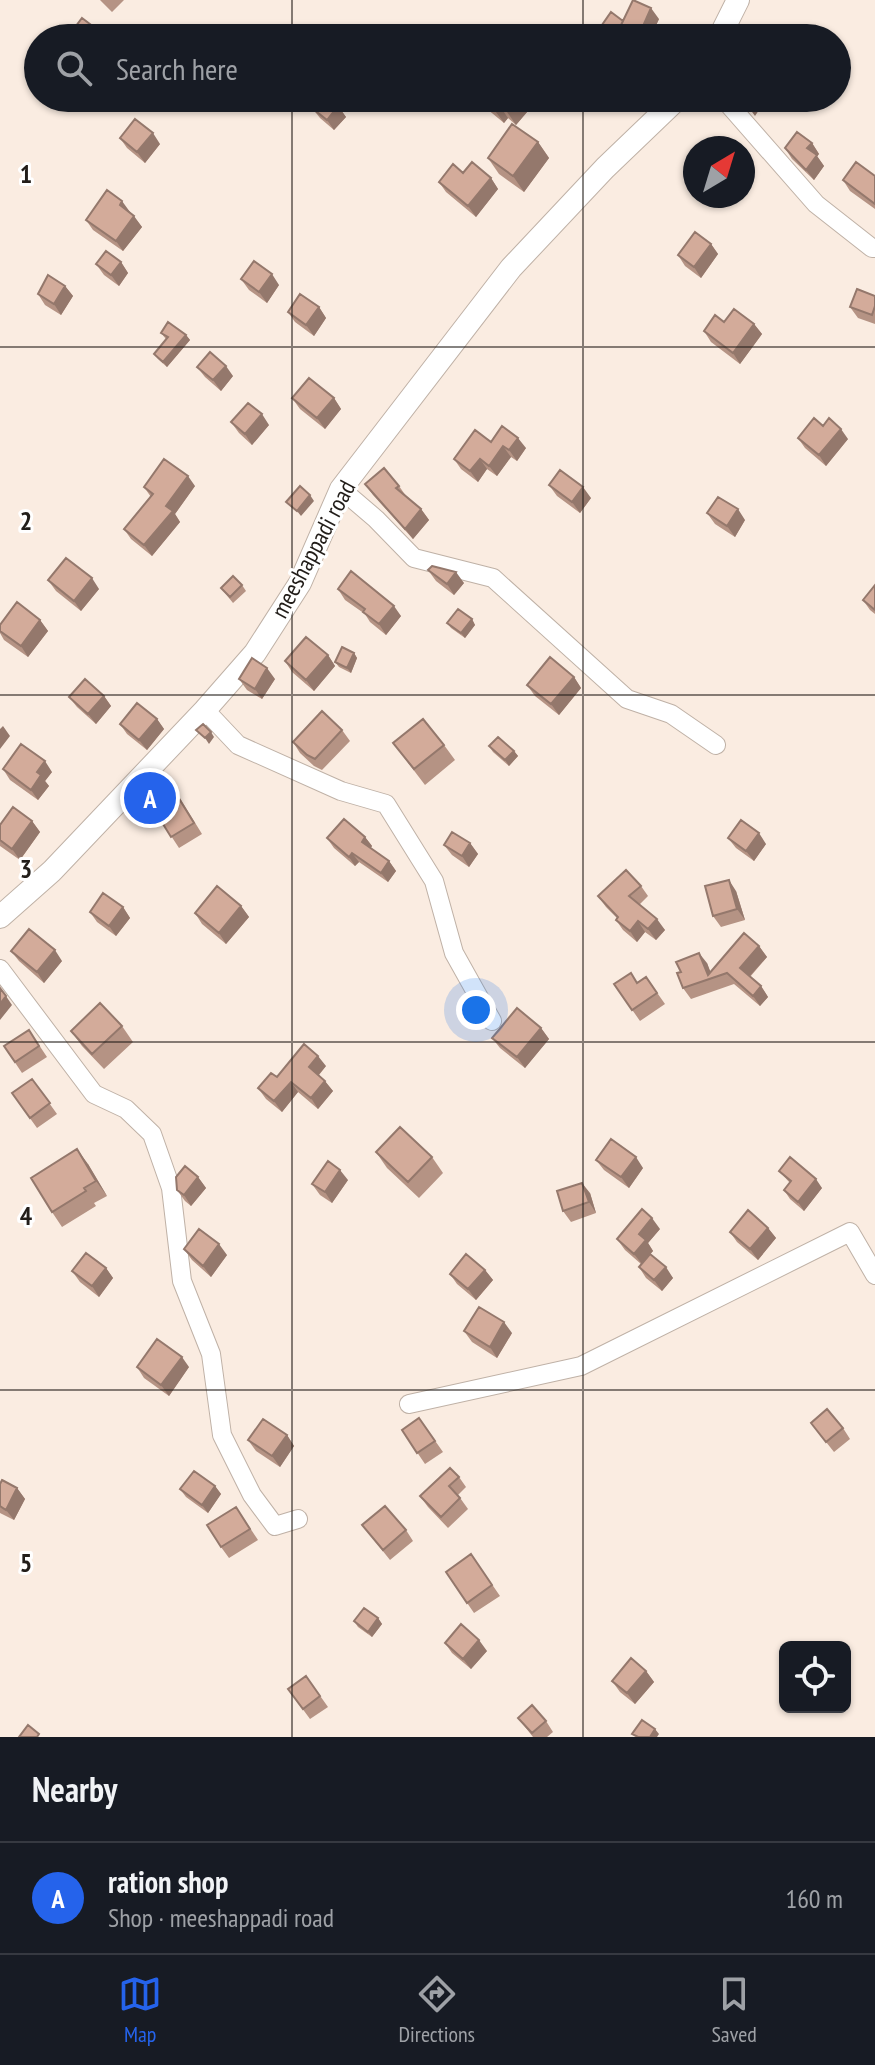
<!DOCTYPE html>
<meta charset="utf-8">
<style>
:root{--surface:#171b24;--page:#242831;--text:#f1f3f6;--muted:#9ea1a6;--line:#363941;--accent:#2563eb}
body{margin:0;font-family:"PT Sans Narrow",sans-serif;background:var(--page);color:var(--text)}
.controls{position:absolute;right:24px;bottom:24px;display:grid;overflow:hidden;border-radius:12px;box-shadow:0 2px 6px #0004}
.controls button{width:72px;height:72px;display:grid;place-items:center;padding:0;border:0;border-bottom:2px solid var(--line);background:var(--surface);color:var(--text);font:40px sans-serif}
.compass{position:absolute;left:683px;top:136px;width:72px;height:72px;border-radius:50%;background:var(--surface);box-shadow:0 2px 6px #0004;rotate:38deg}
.you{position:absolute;left:476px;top:1010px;width:28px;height:28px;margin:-20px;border:6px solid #fff;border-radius:50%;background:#1a73e8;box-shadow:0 0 0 12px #1a73e833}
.badge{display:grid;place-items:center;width:52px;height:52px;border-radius:50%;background:var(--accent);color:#fff;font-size:26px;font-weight:700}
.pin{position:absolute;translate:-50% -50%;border:4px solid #fff;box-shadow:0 2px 8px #0006}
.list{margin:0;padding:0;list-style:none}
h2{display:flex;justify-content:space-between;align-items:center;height:104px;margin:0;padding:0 32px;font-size:34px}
h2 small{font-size:26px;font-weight:400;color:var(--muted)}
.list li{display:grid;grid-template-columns:52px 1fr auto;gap:24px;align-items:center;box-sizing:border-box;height:112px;padding:0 32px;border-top:2px solid var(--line)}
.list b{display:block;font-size:30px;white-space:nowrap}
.list p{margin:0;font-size:26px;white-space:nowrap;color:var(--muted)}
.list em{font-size:26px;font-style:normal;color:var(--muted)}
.icon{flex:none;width:44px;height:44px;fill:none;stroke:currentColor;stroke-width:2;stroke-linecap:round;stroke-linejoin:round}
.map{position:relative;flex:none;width:875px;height:1737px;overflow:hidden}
.search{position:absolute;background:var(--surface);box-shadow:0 2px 6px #0004;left:24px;right:24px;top:24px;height:88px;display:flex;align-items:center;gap:20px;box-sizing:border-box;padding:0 28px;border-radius:44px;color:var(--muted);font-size:30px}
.sheet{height:216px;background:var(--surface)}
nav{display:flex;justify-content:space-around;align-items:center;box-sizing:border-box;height:112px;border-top:2px solid var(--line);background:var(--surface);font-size:22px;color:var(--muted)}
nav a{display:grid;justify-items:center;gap:4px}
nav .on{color:var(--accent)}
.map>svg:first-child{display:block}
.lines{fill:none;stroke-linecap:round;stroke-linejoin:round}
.minor-casing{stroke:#bfb1a6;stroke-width:20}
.tertiary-casing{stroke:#bfb1a6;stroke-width:24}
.minor{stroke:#fff;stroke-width:18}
.tertiary{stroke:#fff;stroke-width:22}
.wall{fill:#b59384}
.shaded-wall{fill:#94786c}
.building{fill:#d3ab9a;stroke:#94786c;stroke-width:2}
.grid{fill:none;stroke:#221d19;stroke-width:2;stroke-opacity:0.55}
.labels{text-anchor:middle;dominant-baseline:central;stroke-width:6;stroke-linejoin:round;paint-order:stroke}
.street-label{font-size:24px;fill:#221d19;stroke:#fff}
.grid-label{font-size:26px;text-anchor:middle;font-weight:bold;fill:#221d19;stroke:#fff;stroke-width:6;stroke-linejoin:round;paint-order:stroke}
</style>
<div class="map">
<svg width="875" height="1737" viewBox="0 0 875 1737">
<rect width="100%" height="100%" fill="#faece1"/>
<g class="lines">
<g class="minor-casing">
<path id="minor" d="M723,98L816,204L872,248H875
M341,489L376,519L414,558L493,578L627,699L671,714L716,745
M205,710L238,745L341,791L386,804L434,881L454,953L492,1021
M0,969L94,1094L126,1109L152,1134L171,1188L182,1281L211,1354L222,1435L252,1495L275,1526L298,1519
M409,1404L581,1366L850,1232L875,1275"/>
</g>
<g class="tertiary-casing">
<path id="tertiary" d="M719,38L738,0
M0,917L52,871L205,710L255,653L300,583L341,489L511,268L605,168L678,98"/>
</g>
<use href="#minor" class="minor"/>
<use href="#tertiary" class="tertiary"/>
</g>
<path class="wall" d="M100,0H124L112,12Z
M659,19L650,38H634L629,36L626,32L622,38H618L606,30L602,25L623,21Z
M477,98H528L533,105L516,125L508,118L504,123L481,104Z
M338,106L346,117L334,130L320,118L312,108Z
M120,138L160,144L145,163L127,148Z
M538,142L549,158L524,192L499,174L488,158Z
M812,143L819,154L817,156L824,166L814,180L792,159L785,148Z
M463,173L491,178L498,189L476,217L446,192L439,182Z
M875,176V209L850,191L843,180Z
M130,212L142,227L123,251L93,230L86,220Z
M711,244L718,254L701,278L685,266L678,255Z
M121,262L128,273L119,286L104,275L96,264Z
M241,279L279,285L267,303L249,290Z
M65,286L73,296L61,315L45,305L38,294Z
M875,296V324L858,318L850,307Z
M319,307L326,318L314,336L295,322L288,312Z
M724,322L754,324L762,334L740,364L711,342L704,331Z
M161,333L186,335L190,340L167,367L158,359L154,354L166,339Z
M197,367L233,376L221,391L205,377Z
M292,398H334L341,409L325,429L300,409Z
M231,422L269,425L252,445L239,433Z
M798,438L848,439L826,466L805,448Z
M491,442L526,448L517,461L511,457L497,476L487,469L478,482L461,469L454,459Z
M365,484L399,486L406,496L421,509L429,520L413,539L373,495Z
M549,485L591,498L580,513L557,496Z
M195,486L175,514L180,522L152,556L131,539L124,529L151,497L144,487Z
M707,513L745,520L735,537L715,524Z
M428,570L464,583L454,595L436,581Z
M48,580L99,589L81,611L56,591Z
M242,585L246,591L233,603L221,588Z
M875,585V614L870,610L863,600Z
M338,589L401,616L386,635L370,622L365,614L345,600Z
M472,619L475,625L465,638L451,628L447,623Z
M40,620L48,631L28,657L4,640L0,633V625Z
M354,653L357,658L351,673L339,667L335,662Z
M328,655L335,666L314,691L292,672L285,661Z
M574,677L581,688L559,715L535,696L527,685Z
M239,679H275L262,699L247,690Z
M104,696L111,706L96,724L77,707L69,697Z
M157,719L164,729L147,750L127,734L120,724Z
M342,730L350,741L322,770L314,766L300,753L293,742Z
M393,743L444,745L455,760L425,785Z
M489,746L514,751L518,756L509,766L493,752Z
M3,769L52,772L45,781L49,786L38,800L10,780Z
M178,795L202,834L179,848L164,825L149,811L142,801Z
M32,821L40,832L20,860L0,846V840Z
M365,837L372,846L371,848L389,861L396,871L388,882L359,862L355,866L334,848L327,838Z
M728,838L766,844L754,861L736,848Z
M470,843L478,854L469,867L452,855L444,845Z
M641,886L648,896L639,905L665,930L656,940L645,932L637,942L623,930L616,920L617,918L606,907L598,896Z
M736,891L745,920L721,927L713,916Z
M241,906L249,917L226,944L202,924L195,913Z
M123,907L130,918L116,936L97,922L90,912Z
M759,946L767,957L750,977L761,986L768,997L760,1006L734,984L691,999L683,988L681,972L707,963L710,972Z
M11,951L62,961L44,983L19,961Z
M646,977L665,1004L640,1021L614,984L637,983Z
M122,1026L133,1042L104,1069L82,1046L71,1031Z
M541,1028L549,1039L525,1068L500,1048L492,1038Z
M29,1030L47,1057L22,1073L4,1046Z
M326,1066L319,1075L333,1091L318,1109L298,1092L282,1112L266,1099L258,1088L277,1077Z
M32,1079L57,1114L37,1128L12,1093Z
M376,1152L432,1157L443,1173L419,1198L387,1168Z
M596,1160L643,1168L629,1188L604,1170Z
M88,1164L107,1196L94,1203L96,1206L62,1227L52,1212Z
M779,1171L822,1188L804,1211L790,1199L784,1190L790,1183Z
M198,1177L206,1188L191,1206L185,1201L177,1190Z
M348,1180L332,1203L320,1195L312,1184Z
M590,1193L596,1213L571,1222L563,1211Z
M768,1228L776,1238L758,1260L737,1242L730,1232Z
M660,1229L648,1243L653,1251L650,1254L673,1278L662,1291L646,1278L639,1267L641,1264L625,1250L617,1239Z
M184,1249L227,1255L211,1277L192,1260Z
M106,1268L113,1278L99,1297L80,1282L72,1271Z
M485,1270L493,1280L476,1300L457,1284L450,1274Z
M464,1331L512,1333L497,1358L472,1342Z
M137,1367H189L169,1396L144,1378Z
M419,1418L443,1452L425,1464L402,1430Z
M811,1423L843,1428L850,1439L834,1452Z
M287,1435L294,1446L280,1467L256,1451L248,1440Z
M459,1477L466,1487L458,1495L468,1509L448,1528L428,1507L420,1496Z
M0,1484L17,1488L25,1499L14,1520L0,1513Z
M215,1486L221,1494L208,1513L186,1497L180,1489Z
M236,1507L258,1540L229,1558L221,1547Z
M362,1525L406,1530L413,1541L390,1560Z
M471,1554L500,1596L474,1613L446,1572Z
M378,1618L382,1624L372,1637L358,1627L354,1621Z
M445,1643L487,1651L471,1669L452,1653Z
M646,1671L654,1682L635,1704L620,1692L612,1681Z
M306,1676L328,1707L310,1719L288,1689Z
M518,1718L546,1721L553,1732L547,1737H533Z"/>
<path class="shaded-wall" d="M651,8L659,19L650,38H643L640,33Z
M622,26L626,32L622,38H619L617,34Z
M99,31L104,38H94Z
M514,98H528L533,105L516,125L505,109Z
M752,98H763L765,101L755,116L747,105Z
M497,102L508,118L504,123L493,108Z
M338,106L346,117L334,130L327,120Z
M153,133L160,144L145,163L137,152Z
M538,142L549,158L524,192L513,176Z
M812,143L819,154L817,156L824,166L814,180L806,170L807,148Z
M491,178L498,189L476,217L468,206Z
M122,201L130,212L127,216L120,205Z
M134,216L142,227L123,251L116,241Z
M711,244L718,254L701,278L694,267Z
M121,262L128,273L119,286L111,275Z
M272,274L279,285L267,303L259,292Z
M65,286L73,296L61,315L54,304Z
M319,307L326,318L314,336L306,325Z
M754,324L762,334L740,364L733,353Z
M186,335L190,340L167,367L163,362Z
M226,366L233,376L221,391L213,380Z
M334,398L341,409L325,429L317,418Z
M262,414L269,425L252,445L245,434Z
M841,429L848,439L826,466L819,455Z
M518,438L526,448L517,461L509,450Z
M503,446L511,457L497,476L489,466Z
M480,459L487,469L478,482L470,471Z
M188,476L195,486L175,514L180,522L152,556L144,545L166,506Z
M583,487L591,498L580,513L572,502Z
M310,495L314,501L301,516L297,511Z
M421,509L429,520L413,539L405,529Z
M738,509L745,520L735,537L727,526Z
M456,572L464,583L454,595L447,584Z
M92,578L99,589L81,611L74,601Z
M394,606L401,616L386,635L379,624Z
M472,619L475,625L465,638L461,633Z
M40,620L48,631L28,657L21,646Z
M354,653L357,658L351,673L347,668Z
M328,655L335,666L314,691L306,680Z
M267,668L275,679L262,699L255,689Z
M574,677L581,688L559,715L551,704Z
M104,696L111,706L96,724L88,714Z
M157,719L164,729L147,750L139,740Z
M3,726L10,736L0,749V729Z
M211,732L214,737L209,744L205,738Z
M514,751L518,756L509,766L505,760Z
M45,761L52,772L45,781L49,786L38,800L31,790L37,772Z
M32,821L40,832L20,860L12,849Z
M759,833L766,844L754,861L746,851Z
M365,837L372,846L368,851L362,842Z
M470,843L478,854L469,867L462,856Z
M352,853L359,862L355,866L349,857Z
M389,861L396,871L388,882L381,873Z
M729,880L736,891L745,920L737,909Z
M241,906L249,917L226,944L219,933Z
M123,907L130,918L116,936L109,926Z
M657,919L665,930L656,940L648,929Z
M638,921L645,932L637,942L630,931Z
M759,946L767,957L747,979L740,968Z
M55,950L62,961L44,983L37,972Z
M699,953L707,963L713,978L708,975Z
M761,986L768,997L760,1006L753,996Z
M6,996L12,1005L0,1020V1004Z
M541,1028L549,1039L525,1068L517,1057Z
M318,1056L326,1066L316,1078L309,1067Z
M325,1081L333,1091L318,1109L311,1098Z
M291,1082L298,1092L282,1112L274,1101Z
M77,1149L88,1164L107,1196L96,1181Z
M636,1157L643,1168L629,1188L621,1177Z
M340,1170L348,1180L332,1203L325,1192Z
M198,1177L206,1188L191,1206L184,1195Z
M816,1179L822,1188L804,1211L798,1202Z
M582,1183L590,1193L596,1213L589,1202Z
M652,1218L660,1229L648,1243L653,1251L642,1264L634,1254L639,1234Z
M768,1228L776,1238L758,1260L750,1249Z
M219,1244L227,1255L211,1277L203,1266Z
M666,1267L673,1278L662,1291L654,1280Z
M106,1268L113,1278L99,1297L92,1286Z
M485,1270L493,1280L476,1300L468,1289Z
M504,1322L512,1333L497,1358L490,1347Z
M182,1357L189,1367L169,1396L161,1385Z
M287,1435L294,1446L280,1467L272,1456Z
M215,1486L221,1494L208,1513L202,1505Z
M17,1488L25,1499L14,1520L6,1510Z
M378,1618L382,1624L372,1637L368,1632Z
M479,1640L487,1651L471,1669L463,1659Z
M646,1671L654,1682L635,1704L627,1693Z
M655,1729L659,1734L657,1737H650Z"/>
<path class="building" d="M633,0L651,8L640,33L621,25Z
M611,12L623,21L621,25L623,26L617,34L602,25Z
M82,18L99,31L94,38H67Z
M320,98H329L338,106L327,120L312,108Z
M482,98H514L505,109L497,102L493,108Z
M741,98H752L747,105Z
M135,119L153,133L137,152L120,138Z
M512,124L538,142L513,176L488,158Z
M797,132L812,143L807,148L817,155L806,170L785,148Z
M472,162L491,178L468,206L439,182L453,164L463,173Z
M856,162L875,176V204L843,180Z
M107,190L122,201L120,205L134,216L116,241L86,220Z
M695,232L711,244L694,267L678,255Z
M106,251L121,262L111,275L96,264Z
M254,261L272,274L259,292L241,279Z
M48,275L65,286L54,304L38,294Z
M857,289L875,296V306L872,315L850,307Z
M300,294L319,307L306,325L288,312Z
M734,309L754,324L733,353L704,331L715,315L724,322Z
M168,322L186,335L163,362L154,354L168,337L161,333Z
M210,352L226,366L213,380L197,367Z
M309,378L334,398L317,418L292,398Z
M248,403L262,414L245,434L231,422Z
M814,418L823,426L829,418L841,429L819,455L798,438Z
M502,426L518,438L509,450L503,446L489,466L480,459L470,471L454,459L475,430L491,442Z
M164,459L188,476L166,506L173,511L144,545L124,529L153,494L144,487Z
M384,468L399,486L396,488L421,509L405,529L365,484Z
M560,470L583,487L572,502L549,485Z
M300,486L310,495L297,511L286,502Z
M718,497L738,509L727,526L707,513Z
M66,558L92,578L74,601L48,580Z
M432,566L456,572L447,584L428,570Z
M351,571L394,606L379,624L363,612L365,609L338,589Z
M233,576L242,585L230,597L221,588Z
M875,585V610L863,600Z
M17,602L40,620L21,646L0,631V625Z
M458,609L472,619L461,633L447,623Z
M306,637L328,655L306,680L285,661Z
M342,647L354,653L347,668L335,662Z
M550,657L574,677L551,704L527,685Z
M252,658L267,668L255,689L239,679Z
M85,679L104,696L88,714L69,697Z
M137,703L157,719L139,740L120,724Z
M322,711L342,730L315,759L307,755L293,742Z
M423,719L444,745L414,769L393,743Z
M203,724L211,732L205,738L196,730Z
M498,737L514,751L505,760L489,746Z
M21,744L45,761L37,772L41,775L31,790L3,769Z
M162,778L170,784L194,823L171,837L158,816L142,801Z
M13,807L32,821L12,849L0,840V825Z
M344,819L365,837L362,842L389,861L381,873L352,853L349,857L327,838Z
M741,820L759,833L746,851L728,838Z
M452,832L470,843L462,856L444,845Z
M626,870L641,886L629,896L657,919L648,929L638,921L630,931L616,920L618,917L598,896Z
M729,880L737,909L713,916L705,886Z
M217,886L241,906L219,933L195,913Z
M103,893L123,907L109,926L90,912Z
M29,929L55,950L37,972L11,951Z
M744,933L759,946L740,968L761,986L753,996L727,973L683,988L677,973L681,972L676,962L699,953L708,975Z
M631,973L637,983L646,977L657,993L632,1010L614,984Z
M0,988L6,996L0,1004Z
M100,1003L122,1026L92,1054L71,1031Z
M517,1008L541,1028L517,1057L492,1038Z
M29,1030L39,1046L15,1062L4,1046Z
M304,1044L318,1056L309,1067L325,1081L311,1098L291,1082L274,1101L258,1088L271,1073L277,1077Z
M32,1079L50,1103L30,1118L12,1093Z
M400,1127L432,1157L408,1182L376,1152Z
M611,1139L636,1157L621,1177L596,1160Z
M77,1149L96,1181L84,1188L86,1191L52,1212L31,1178Z
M790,1157L816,1179L798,1202L784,1190L791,1181L779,1171Z
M328,1161L340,1170L325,1192L312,1184Z
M185,1166L198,1177L184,1195L177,1190L176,1177Z
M582,1183L589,1202L563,1211L557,1191Z
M642,1209L652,1218L639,1234L646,1240L634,1254L617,1239Z
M748,1210L768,1228L750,1249L730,1232Z
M199,1229L219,1244L203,1266L184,1249Z
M86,1253L106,1268L92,1286L72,1271Z
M466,1254L485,1270L468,1289L450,1274Z
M650,1254L666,1267L654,1280L639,1267Z
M479,1307L504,1322L490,1347L464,1331Z
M157,1339L182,1357L161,1385L137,1367Z
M827,1409L843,1428L826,1442L811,1423Z
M419,1418L435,1441L417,1453L402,1430Z
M263,1419L287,1435L272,1456L248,1440Z
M450,1468L459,1477L449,1486L460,1498L441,1517L420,1496Z
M194,1471L215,1486L202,1505L180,1489Z
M2,1480L17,1488L6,1510L0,1506V1484Z
M385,1506L406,1530L383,1550L362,1525Z
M236,1507L250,1529L221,1547L207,1525Z
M471,1554L492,1585L467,1603L446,1572Z
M364,1608L378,1618L368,1632L354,1621Z
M461,1624L479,1640L463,1659L445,1643Z
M631,1658L646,1671L627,1693L612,1681Z
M306,1676L320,1696L303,1709L288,1689Z
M532,1705L546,1721L532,1733L518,1718Z
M642,1720L655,1729L650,1737H638L632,1734Z
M28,1725L39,1734L37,1737H19Z"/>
<path class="grid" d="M292,0V38M583,0V38M292,98V1737M583,98V1737M0,347H875M0,695H875M0,1042H875M0,1390H875"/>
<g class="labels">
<g class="street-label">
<text transform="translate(313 549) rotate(-62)">meeshappadi road</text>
</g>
</g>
<g class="grid-label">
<text x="26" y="183">1</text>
<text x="26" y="530">2</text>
<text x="26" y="878">3</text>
<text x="26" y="1225">4</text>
<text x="26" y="1572">5</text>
</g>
</svg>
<div class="controls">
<button><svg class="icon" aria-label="locate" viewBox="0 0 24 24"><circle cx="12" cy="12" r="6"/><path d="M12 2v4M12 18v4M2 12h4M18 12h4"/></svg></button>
</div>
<svg class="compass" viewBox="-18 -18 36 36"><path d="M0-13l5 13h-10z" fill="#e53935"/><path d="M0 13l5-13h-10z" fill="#9ea1a6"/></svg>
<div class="you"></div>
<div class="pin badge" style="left:150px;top:798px">A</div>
<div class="search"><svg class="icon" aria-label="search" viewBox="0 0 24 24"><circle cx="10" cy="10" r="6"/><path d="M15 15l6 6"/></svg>Search here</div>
</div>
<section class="sheet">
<h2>Nearby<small></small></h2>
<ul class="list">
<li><span class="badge">A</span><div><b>ration shop</b><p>Shop · meeshappadi road</p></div><em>160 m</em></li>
</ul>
</section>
<nav>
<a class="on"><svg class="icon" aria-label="map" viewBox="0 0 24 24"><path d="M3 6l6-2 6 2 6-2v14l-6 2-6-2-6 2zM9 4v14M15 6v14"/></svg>Map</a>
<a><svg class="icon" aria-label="directions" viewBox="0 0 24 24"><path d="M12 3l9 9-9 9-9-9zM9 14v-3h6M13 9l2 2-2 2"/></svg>Directions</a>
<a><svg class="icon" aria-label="saved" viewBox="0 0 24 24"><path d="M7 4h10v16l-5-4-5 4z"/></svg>Saved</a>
</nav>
